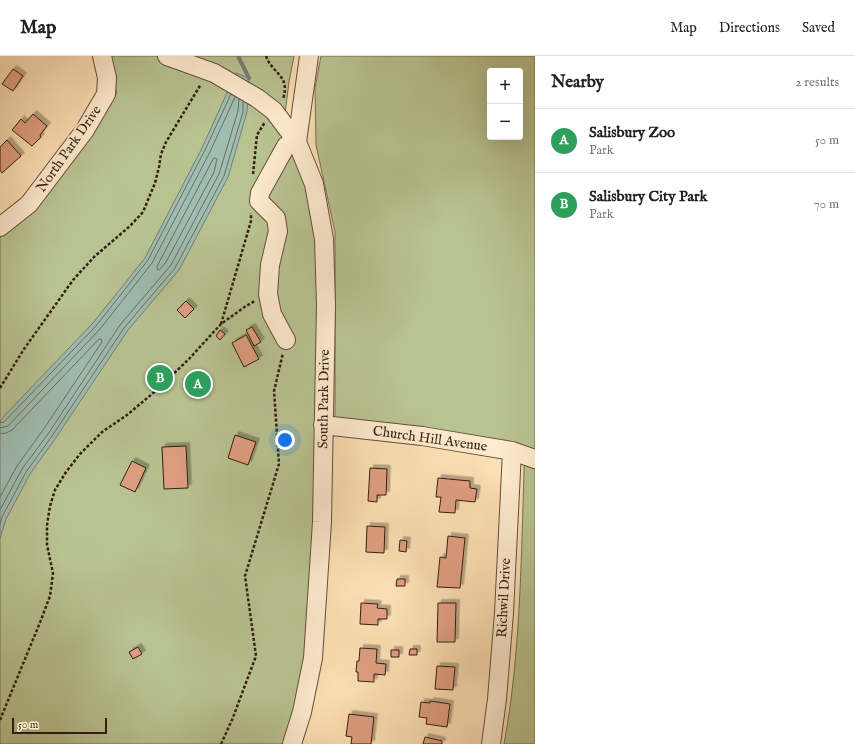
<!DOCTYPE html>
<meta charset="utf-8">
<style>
:root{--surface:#fff;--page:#f6f6f6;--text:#202124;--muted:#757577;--line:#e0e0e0;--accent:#b45309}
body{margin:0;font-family:"IM FELL English",serif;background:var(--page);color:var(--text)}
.controls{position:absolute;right:12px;top:12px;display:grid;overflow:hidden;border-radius:4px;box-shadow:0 4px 16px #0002}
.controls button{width:36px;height:36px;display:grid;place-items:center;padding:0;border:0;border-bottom:1px solid var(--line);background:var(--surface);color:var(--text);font:20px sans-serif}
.scale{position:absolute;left:12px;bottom:10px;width:95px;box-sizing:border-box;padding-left:4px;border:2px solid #341d11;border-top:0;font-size:11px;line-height:14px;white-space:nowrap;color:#341d11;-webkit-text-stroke:3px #feebcf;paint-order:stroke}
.you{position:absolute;left:285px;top:384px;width:14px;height:14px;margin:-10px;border:3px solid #fff;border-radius:50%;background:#1a73e8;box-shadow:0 0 0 6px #1a73e833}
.badge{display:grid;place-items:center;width:26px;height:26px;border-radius:50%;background:var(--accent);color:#fff;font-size:13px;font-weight:700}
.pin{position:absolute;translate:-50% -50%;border:2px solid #fff;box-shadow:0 1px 4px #0006}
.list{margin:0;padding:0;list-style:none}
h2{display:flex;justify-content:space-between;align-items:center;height:52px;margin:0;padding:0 16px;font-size:17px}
h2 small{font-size:13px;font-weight:400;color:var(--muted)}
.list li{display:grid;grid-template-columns:26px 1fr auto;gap:12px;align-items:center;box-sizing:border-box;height:64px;padding:0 16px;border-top:1px solid var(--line)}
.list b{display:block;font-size:15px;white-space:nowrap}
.list p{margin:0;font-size:13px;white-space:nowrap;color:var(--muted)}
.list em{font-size:13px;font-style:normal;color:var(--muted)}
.map{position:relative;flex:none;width:535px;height:688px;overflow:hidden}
header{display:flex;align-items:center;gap:24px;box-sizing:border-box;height:56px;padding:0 20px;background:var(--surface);border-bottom:1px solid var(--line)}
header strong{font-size:19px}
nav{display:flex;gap:22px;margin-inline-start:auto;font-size:14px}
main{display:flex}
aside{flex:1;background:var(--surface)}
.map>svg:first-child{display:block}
.green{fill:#b9c392;stroke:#767052;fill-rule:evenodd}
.water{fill:#9fbdb1;stroke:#747d71}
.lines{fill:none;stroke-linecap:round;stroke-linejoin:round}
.shore{stroke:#6a6d61;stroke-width:1}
.stream{stroke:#747d71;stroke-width:4}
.building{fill:#e09f82;stroke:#341d11;filter:url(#shadow)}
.minor-casing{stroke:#664e3a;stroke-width:20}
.path{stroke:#341d11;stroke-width:2.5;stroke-dasharray:3 2;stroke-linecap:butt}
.minor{stroke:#feebcf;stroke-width:18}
.labels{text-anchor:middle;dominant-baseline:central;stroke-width:4;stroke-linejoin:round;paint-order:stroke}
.street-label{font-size:14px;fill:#341d11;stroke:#feebcf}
</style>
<header>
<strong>Map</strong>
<nav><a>Map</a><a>Directions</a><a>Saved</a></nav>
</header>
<main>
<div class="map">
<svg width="535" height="688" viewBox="0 0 535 688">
<defs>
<filter id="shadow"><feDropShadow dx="3.5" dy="-3.5" stdDeviation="0" flood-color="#0004"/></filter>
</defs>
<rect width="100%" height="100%" fill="#fde0b5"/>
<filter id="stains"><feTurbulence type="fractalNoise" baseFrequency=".005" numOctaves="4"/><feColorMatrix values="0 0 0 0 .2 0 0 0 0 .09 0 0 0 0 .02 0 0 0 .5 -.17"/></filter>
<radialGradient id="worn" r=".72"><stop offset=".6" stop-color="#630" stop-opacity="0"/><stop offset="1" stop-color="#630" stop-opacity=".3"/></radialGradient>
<path class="green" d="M106,0H294L289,26L282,82L303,118L316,174L320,345L306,609L287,688H0V181L31,158L117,37Z
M321,0H535V688H504C522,591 521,488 525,390L335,362V176L316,89L315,32ZM490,15H520V81H490Z"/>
<path class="water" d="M236,17L249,22L247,56L228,121L179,214L128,274L55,383L30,418L6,463L0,482V366L4,360L93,267L145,202L202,92Z"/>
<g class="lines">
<path class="shore" d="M214,102H216L217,103L214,116L166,206L160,213L158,214L157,211Z
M0,367L4,366L96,270L148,204L205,94L231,38
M0,372L8,370L100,273L152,207L210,96L235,41
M0,378L6,377L12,374L99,283H101L102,286L43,374L17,410L0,441
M0,454L22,413L48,378L120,269L171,209L219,118L238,55L239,43
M0,468L2,461L26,416L52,380L124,272L175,212L224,120L243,56V46"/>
<path class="stream" d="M238,0L249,22"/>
</g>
<path class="building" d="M13,13L23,20L13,35L2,28Z
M33,58L47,70L40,79L41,81L32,90L12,74L21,63L25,67Z
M7,84L21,100L2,117L0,114V91Z
M186,245L194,253L185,262L177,254Z
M252,271L261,286L254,290L246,274Z
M220,274L225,278L220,284L216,280Z
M246,279L259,303L244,311L232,287Z
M235,379L256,386L248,409L228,402Z
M186,390L188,432L164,433L162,391Z
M132,405L146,412L135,436L120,429Z
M370,412L387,413L386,439H377V446L368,445Z
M438,422L470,425V432L477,433L475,446L456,444L455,457L439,456L441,441H436Z
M367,470L385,471L384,497L366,496Z
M448,480L465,482L460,532L437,531L440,501L446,502Z
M400,484L407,485L406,496L399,495Z
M397,523H405V530H396Z
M361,547L378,548L377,552L387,553V563H378V569L360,568Z
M438,547H456L455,586H437Z
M138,591L142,598L133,603L129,596Z
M360,592L377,593L376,607L386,608L385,619L374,618V626L358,625V616H356L357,605H359Z
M410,593H417V599H409Z
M391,594H399V601H391Z
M437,610L455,611L453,634L435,633Z
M430,645L450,648L447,671L426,668L427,662L419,661L421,646L430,647Z
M349,658L374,661L371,688H351L352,681L346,680Z
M425,681L442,685V688H423Z"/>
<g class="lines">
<g class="minor-casing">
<path id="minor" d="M167,0L214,17L257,42L274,55L297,86
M0,171L29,148L85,74L106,38L107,22L102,0
M286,284L272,258L268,238L270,209L278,175L276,162L259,145L260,137L286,90L297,86
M323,369L422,380L512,395L535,403
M292,688L302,656L313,602L322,466L326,248L324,183L314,128L297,86L309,0
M491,688L497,643L504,557L512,395"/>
</g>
<path class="path" d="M266,0C272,18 291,19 283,43
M253,118L257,79L265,66
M221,268L251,165V157
M0,332L24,293L73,224L94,201L130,170L143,156L155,127L159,111L161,98L166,86L201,28
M0,664L41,564L50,540L53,517L47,489V469L50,450L55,434L66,416L80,398L102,376L127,359L152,338L188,304L221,268L246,250L255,245
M221,688L232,664L256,600L245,520L279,408L274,335L283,297"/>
<use href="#minor" class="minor"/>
</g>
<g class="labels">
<g class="street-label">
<text transform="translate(69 93) rotate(-55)">North Park Drive</text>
<text transform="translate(324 343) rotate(-89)">South Park Drive</text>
<text transform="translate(430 383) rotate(8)">Church Hill Avenue</text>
<text transform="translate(504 542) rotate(-87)">Richwil Drive</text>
</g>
</g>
<rect width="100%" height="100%" filter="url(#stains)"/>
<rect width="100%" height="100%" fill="url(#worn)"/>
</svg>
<div class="controls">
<button>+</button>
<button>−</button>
</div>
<div class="scale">50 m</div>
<div class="you"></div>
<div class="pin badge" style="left:198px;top:328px;background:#2e9e5b">A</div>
<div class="pin badge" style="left:160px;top:322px;background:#2e9e5b">B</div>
</div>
<aside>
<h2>Nearby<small>2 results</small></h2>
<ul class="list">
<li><span class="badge" style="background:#2e9e5b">A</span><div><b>Salisbury Zoo</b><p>Park</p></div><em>50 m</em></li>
<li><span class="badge" style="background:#2e9e5b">B</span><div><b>Salisbury City Park</b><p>Park</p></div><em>70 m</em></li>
</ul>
</aside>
</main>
